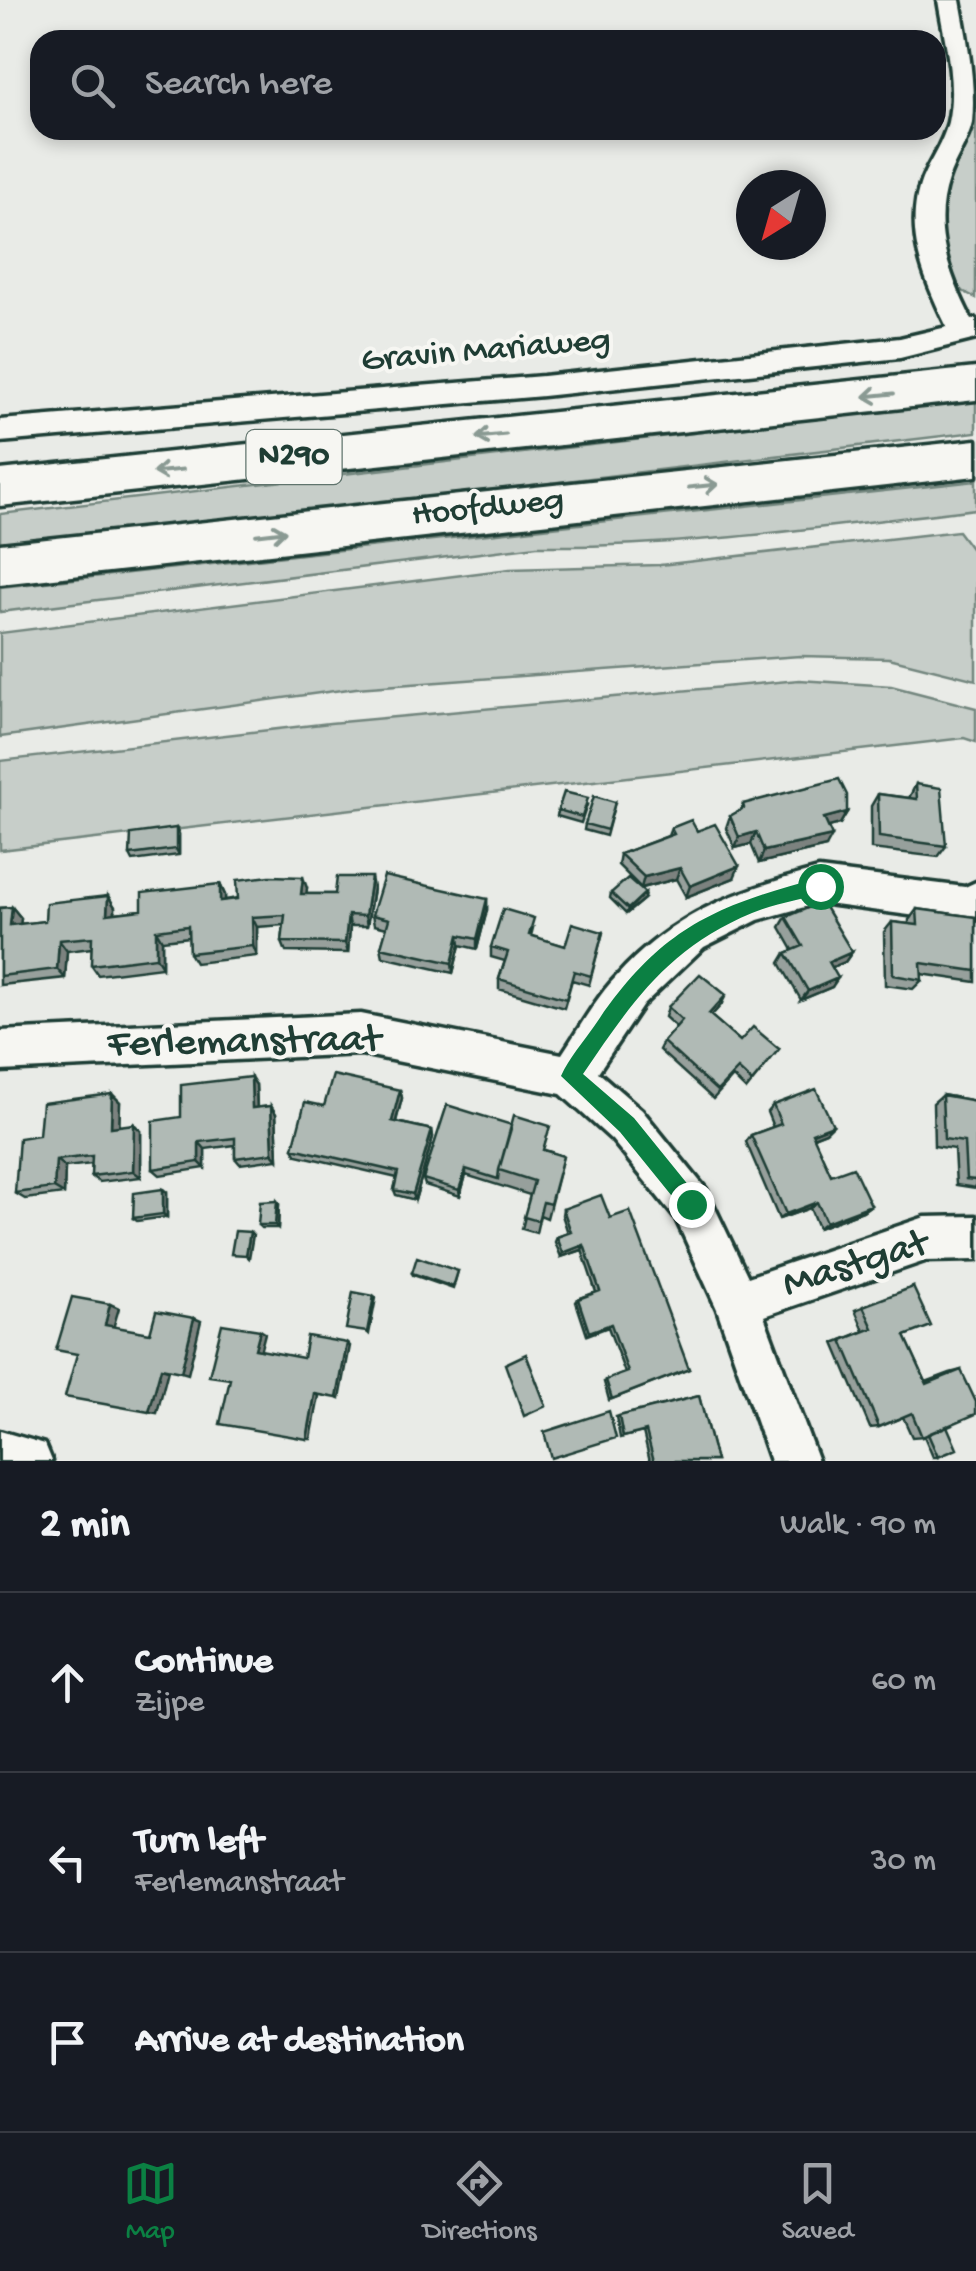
<!DOCTYPE html>
<meta charset="utf-8">
<style>
:root{--surface:#171b24;--page:#242831;--text:#f1f3f6;--muted:#9ea1a6;--line:#363941;--accent:#0b8043}
body{margin:0;font-family:"Gochi Hand",sans-serif;background:var(--page);color:var(--text)}
.compass{position:absolute;left:736px;top:170px;width:90px;height:90px;border-radius:50%;background:var(--surface);box-shadow:0 5px 15px #0003;rotate:217deg}
.stop{position:absolute;width:30px;height:30px;margin:-22px;border:8px solid #0b8043;border-radius:50%;background:#fff}
.stop.end{background:#0b8043;border-color:#fff;box-shadow:0 2px 10px #0008}
.list{margin:0;padding:0;list-style:none}
h2{display:flex;justify-content:space-between;align-items:center;height:130px;margin:0;padding:0 40px;font-size:42px}
h2 small{font-size:32px;font-weight:400;color:var(--muted)}
.list li{display:grid;grid-template-columns:65px 1fr auto;gap:30px;align-items:center;box-sizing:border-box;height:180px;padding:0 40px;border-top:2px solid var(--line)}
.list b{display:block;font-size:38px;white-space:nowrap}
.list p{margin:0;font-size:32px;white-space:nowrap;color:var(--muted)}
.list em{font-size:32px;font-style:normal;color:var(--muted)}
.icon{flex:none;width:55px;height:55px;fill:none;stroke:currentColor;stroke-width:2;stroke-linecap:round;stroke-linejoin:round}
.map{position:relative;flex:none;width:976px;height:1461px;overflow:hidden}
.search{position:absolute;background:var(--surface);box-shadow:0 5px 15px #0003;left:30px;right:30px;top:30px;height:110px;display:flex;align-items:center;gap:25px;box-sizing:border-box;padding:0 35px;border-radius:30px;color:var(--muted);font-size:38px}
.sheet{height:670px;background:var(--surface)}
nav{display:flex;justify-content:space-around;align-items:center;box-sizing:border-box;height:140px;border-top:2px solid var(--line);background:var(--surface);font-size:28px;color:var(--muted)}
nav a{display:grid;justify-items:center;gap:5px}
nav .on{color:var(--accent)}
.map>svg:first-child{display:block}
.green{fill:#c7cec9;stroke:#73867e;stroke-width:2.5}
.lines{fill:none;stroke-linecap:round;stroke-linejoin:round}
.street-casing{stroke:#1f3d34;stroke-width:7}
.primary-casing{stroke:#1f3d34;stroke-width:7}
.street{fill:#f6f6f2;fill-rule:evenodd}
.primary{fill:#f6f6f2;fill-rule:evenodd}
.wall{fill:#97a09c;stroke:#1f3d34;stroke-width:2.5}
.shaded-wall{fill:#7b827f;stroke:#1f3d34;stroke-width:2.5}
.building{fill:#b0bab5;stroke:#1f3d34;stroke-width:2.5}
.oneway{stroke:#8a9a93}
.route{fill:#0b8043}
.labels{text-anchor:middle;dominant-baseline:central;stroke-width:8;stroke-linejoin:round;paint-order:stroke}
.shield{fill:#f6f6f2;stroke:#60746d;stroke-width:2.5}
.shield-label{font-size:32px;font-weight:bold;fill:#1f3d34}
.street-label{font-size:35px;fill:#1f3d34;stroke:#f6f6f2}
.near-street-label{font-size:42px;fill:#1f3d34;stroke:#f6f6f2}
</style>
<div class="map">
<svg width="976" height="1461" viewBox="0 0 976 1461">
<rect width="100%" height="100%" fill="#e9ebe7"/>
<filter id="ink" filterUnits="userSpaceOnUse"><feTurbulence type="fractalNoise" baseFrequency=".01" numOctaves="2"/><feDisplacementMap in="SourceGraphic" scale="20" xChannelSelector="R" yChannelSelector="G"/><feConvolveMatrix kernelMatrix="1 2 1 2 8 2 1 2 1" color-interpolation-filters="sRGB"/></filter>
<g filter="url(#ink)">
<path class="green" d="M976,78V298L955,287L940,223L945,186L973,128Z
M976,400V432L139,532L0,545V514Z
M976,481V509C830,526 684,548 537,546L0,612V587Z
M958,531L976,555V680L889,658L800,656L356,688L0,737V633L510,569L660,565Z
M799,680L891,686L976,708V742L964,738L0,850V761L330,723Z"/>
<g class="lines">
<g class="street-casing">
<path id="street" d="M938,0H960C967,39 976,82 972,123C968,143 954,160 948,180C931,229 950,277 972,320L976,319V339L900,358L543,396L0,442V420L543,376L900,338L947,327C924,280 903,230 922,179C930,160 943,143 948,122C957,82 944,39 938,0Z
M819,869L965,887L976,882V920L969,923L819,903L758,920L704,947L643,1005L598,1072L642,1110L706,1189L748,1277L925,1217L976,1216V1260L925,1261L764,1316L818,1461H770L717,1309L676,1219L612,1140L561,1094L361,1054L0,1071V1031L361,1014L562,1054C579,1029 595,999 616,977C674,912 738,890 819,869Z
M0,1431L45,1444L52,1461H0Z"/>
</g>
<g class="primary-casing">
<path id="primary" d="M976,368V400L0,506V470Z
M976,440V476L0,584V544Z"/>
</g>
<use href="#street" class="street"/>
<use href="#primary" class="primary"/>
</g>
<path class="wall" d="M916,784L946,846L938,857L871,849V806L878,794L909,798Z
M615,802L606,836L584,830L585,824Z
M743,804L847,812L840,824L828,827L826,847L759,863L751,844L735,848L726,828L730,816L741,810Z
M587,805L581,823L557,816L558,810Z
M176,828L179,834V855L133,861L130,855Z
M671,828L697,831L734,878L686,897L676,879L641,888L618,865L620,854L668,836Z
M220,884L225,895V900L307,888L306,894H335L373,888L367,926H350L348,953L286,952L282,942L284,925L257,927V956L195,963L189,953V937L162,940V967L98,975L91,965L92,948L67,951L65,978L0,985V908L12,907L21,918L20,924L45,921L108,896L115,907V913L142,910Z
M611,893L644,899L626,914L610,898Z
M487,899V910L477,949L460,945L453,973L383,957L381,947L387,928L374,925L372,915Z
M917,909L976,917V982L921,974L922,980L913,989L885,985L884,932L892,922L909,924V920Z
M786,917L852,952L845,962L832,967V987L801,1000L780,963L786,953L793,950L780,927Z
M533,928L531,936L565,946L603,932L589,985L572,980L564,1008L499,989V979L505,961L491,957V947Z
M721,1005L711,1016L740,1041L779,1049L746,1090L733,1077L713,1099L659,1050L663,1042L676,1027L665,1017L668,1007Z
M256,1085L257,1108L271,1106L276,1114L278,1159L240,1164L235,1158V1145L205,1149V1168L160,1175L153,1169L181,1117Z
M400,1090L402,1098L396,1122L432,1130L433,1137L415,1200L396,1195L394,1190L397,1178L297,1155L293,1148L324,1106Z
M112,1094L120,1102L119,1126L141,1131V1177L99,1182L91,1176L92,1164L65,1167L64,1194L25,1199L15,1193L39,1135Z
M942,1095L976,1101V1188L956,1185L954,1149L934,1146L933,1103Z
M773,1105L833,1125L826,1132L813,1137L831,1175L871,1205L863,1211L818,1228L810,1208L779,1219L746,1142L751,1135L773,1127L767,1112Z
M545,1150L563,1156L547,1218L540,1215L536,1233L522,1229L530,1195L466,1175L460,1196L425,1185L423,1179Z
M167,1192V1217L137,1221L133,1218Z
M277,1201L279,1204L278,1228H261L258,1225Z
M563,1209L610,1218L689,1369L609,1400L604,1382L625,1373L608,1327L587,1335L576,1302L578,1299L596,1292L582,1250L561,1257L555,1242L557,1237L568,1233L562,1215Z
M458,1271L453,1289L413,1275L412,1273Z
M913,1287L905,1336L926,1382L950,1373L961,1370L938,1457H933L924,1436L912,1437L903,1417L879,1427L870,1428L834,1343L864,1331L855,1310Z
M699,1396L716,1461H650L643,1432L620,1438L616,1417Z"/>
<path class="shaded-wall" d="M847,812L840,824L818,830L824,818Z
M176,828L179,834V855L176,849Z
M756,832L751,844L735,848L739,837Z
M832,836L826,847L759,863L764,851Z
M739,866L734,878L686,897L690,886Z
M680,868L676,879L641,888L644,877Z
M303,877L307,888L305,905L301,894Z
M371,877L373,888L367,926L365,916Z
M220,884L225,895V911L220,901Z
M645,893L644,899L626,914L628,909Z
M108,896L115,907L114,924L107,914Z
M487,899V910L477,949V939Z
M12,907L21,918L19,936L10,925Z
M348,915L350,926L348,953L345,943Z
M252,917L257,927V956L253,946Z
M156,930L162,940V967L156,957Z
M459,935L460,945L453,973L452,963Z
M59,940L67,951L65,978L57,969Z
M852,952L845,962L823,971L829,962Z
M838,978L832,987L801,1000L808,991Z
M726,995L721,1005L705,1023L709,1014Z
M251,1077L256,1085L257,1116L252,1108Z
M400,1090L402,1098L394,1128L392,1121Z
M112,1094L120,1102L119,1134L111,1127Z
M271,1106L276,1114L278,1159L273,1153Z
M134,1124L141,1131V1177L133,1171Z
M833,1125L826,1132L805,1140L812,1133Z
M432,1130L433,1137L415,1200L413,1194Z
M199,1142L205,1149V1168L199,1162Z
M56,1160L65,1167L64,1194L54,1188Z
M466,1169V1175L460,1196L459,1190Z
M163,1189L167,1192V1217L163,1214Z
M277,1201L279,1204L278,1228L275,1225Z
M817,1202L810,1208L779,1219L786,1214Z
M871,1205L863,1211L818,1228L826,1222Z
M250,1232L253,1235L249,1258L246,1255Z
M584,1245L582,1250L561,1257L563,1253Z
M374,1296L376,1298L369,1334L367,1332Z
M110,1304L119,1308L113,1328L105,1325Z
M194,1318L201,1321L188,1374L181,1372Z
M260,1330L265,1333L260,1352L255,1349Z
M347,1343L350,1346L340,1399L337,1398Z
M161,1368L168,1370L157,1413L149,1412Z
M315,1394L319,1396L311,1439H307Z"/>
<path class="building" d="M839,779L847,795V812L824,818L832,836L764,851L756,832L739,837L730,816L744,808L743,804Z
M916,784L941,788L946,846L879,837L878,794L917,799Z
M564,792L588,798L582,817L558,810Z
M594,796L615,802L607,830L585,824Z
M691,820L697,831L715,824L739,866L690,886L680,868L644,877L620,854L674,834L671,828Z
M176,828V849L130,855L131,834Z
M270,876L303,877L301,894H335L337,877H371L365,916L348,915L345,943L282,942L285,915L252,917L253,946L189,953L188,926L156,930V957L91,965L92,937L59,940L57,969L0,976V908L12,907L10,925L45,921L46,903L108,896L107,914L142,910V893L220,884V901L238,899L237,880Z
M384,876L487,899L477,939L459,935L452,963L381,947L389,919L372,915Z
M628,878L645,893L628,909L611,893Z
M822,902L852,952L829,962L838,978L808,991L786,953L803,946L786,917Z
M503,909L534,918L529,935L565,946L572,923L603,932L591,976L574,971L566,999L499,979L508,952L491,947Z
M917,909L976,917V971L921,963L922,980L893,975L892,922L918,925Z
M700,974L726,995L709,1014L740,1041L753,1027L779,1049L752,1082L738,1069L717,1091L663,1042L682,1020L668,1007Z
M333,1075L400,1090L392,1121L432,1130L413,1194L394,1190L398,1172L293,1148L305,1102L324,1106Z
M251,1077L252,1108L271,1106L273,1153L235,1158V1138L199,1142V1162L153,1169V1121L181,1117V1085Z
M816,1089L833,1125L812,1133L831,1175L853,1167L871,1205L826,1222L817,1202L786,1214L751,1135L781,1124L773,1105Z
M112,1094L111,1127L134,1124L133,1171L91,1176L92,1156L56,1160L54,1188L15,1193L19,1138L39,1135L42,1103Z
M942,1095L976,1101V1180L966,1179L964,1142L944,1139Z
M447,1105L512,1125L499,1170L498,1179L466,1169L459,1190L423,1179Z
M514,1115L550,1126L543,1150L563,1156L550,1204L543,1202L538,1221L524,1217L534,1181L499,1170Z
M163,1189V1214L133,1218L134,1193Z
M601,1195L610,1218L630,1211L689,1369L612,1399L606,1380L628,1372L611,1324L589,1332L578,1299L600,1291L584,1245L563,1253L557,1237L571,1232L563,1209Z
M277,1201L275,1225H258L260,1202Z
M235,1231L250,1232L246,1255L231,1254Z
M417,1257L458,1271L453,1287L412,1273Z
M913,1287L931,1326L905,1336L927,1384L961,1370L976,1402V1414L922,1437L912,1413L879,1427L842,1340L873,1328L863,1306Z
M353,1292L374,1296L367,1332L346,1329Z
M72,1297L110,1304L105,1325L150,1333L156,1311L194,1318L181,1372L161,1368L149,1412L65,1397L77,1354L56,1350Z
M222,1324L260,1330L255,1349L303,1358L307,1336L347,1343L337,1398L315,1394L307,1439L220,1424L230,1379L209,1376Z
M526,1354L546,1406L524,1416L505,1364Z
M699,1396L716,1461H654L646,1431L623,1437L619,1416Z
M609,1411L616,1438L551,1458L544,1432Z
M947,1426L957,1449L938,1457L928,1434Z"/>
<defs><path id="oneway-shaft" d="M-6 0H5M1.5-3L5.5 0L1.5 3" fill="none" stroke-width="1.6" stroke-linecap="round" stroke-linejoin="round" transform="scale(2.5)"/></defs>
<g class="oneway">
<use href="#oneway-shaft" transform="translate(879 395) rotate(174)"/>
<use href="#oneway-shaft" transform="translate(491 436) rotate(174)"/>
<use href="#oneway-shaft" transform="translate(168 471) rotate(174)"/>
<use href="#oneway-shaft" transform="translate(703 486) rotate(-6)"/>
<use href="#oneway-shaft" transform="translate(271 533) rotate(-7)"/>
</g>
</g>
<path class="route" d="M820,878L828,886L826,892C802,900 775,903 752,913C668,948 632,1002 583,1074L634,1118L698,1197L701,1204L691,1214L684,1211L620,1132L561,1076C569,1058 584,1041 595,1025C659,930 712,906 820,878Z"/>
<g class="labels">
<rect class="shield" x="246.5" y="430" width="95" height="54" rx="8"/>
<g class="shield-label">
<text x="294" y="457">N290</text>
</g>
<g class="street-label">
<text transform="translate(486 352) rotate(-5)">Gravin Mariaweg</text>
<text transform="translate(488 509) rotate(-6)">Hoofdweg</text>
</g>
<g class="near-street-label">
<text transform="translate(244 1044) rotate(-1)">Ferlemanstraat</text>
<text transform="translate(856 1266) rotate(-17)">Mastgat</text>
</g>
</g>
</svg>
<svg class="compass" viewBox="-18 -18 36 36"><path d="M0-13l5 13h-10z" fill="#e53935"/><path d="M0 13l5-13h-10z" fill="#9ea1a6"/></svg>
<div class="stop" style="left:820px;top:886px"></div>
<div class="stop end" style="left:691px;top:1204px"></div>
<div class="search"><svg class="icon" aria-label="search" viewBox="0 0 24 24"><circle cx="10" cy="10" r="6"/><path d="M15 15l6 6"/></svg>Search here</div>
</div>
<section class="sheet">
<h2>2 min<small>Walk · 90 m</small></h2>
<ul class="list">
<li><svg class="icon" aria-label="ahead" viewBox="0 0 24 24"><path d="M12 20V5M6 11l6-6 6 6"/></svg><div><b>Continue</b><p>Zijpe</p></div><em>60 m</em></li>
<li><svg class="icon" aria-label="left" viewBox="0 0 24 24"><path d="M17 20v-9H6M10 6l-5 5 5 5"/></svg><div><b>Turn left</b><p>Ferlemanstraat</p></div><em>30 m</em></li>
<li><svg class="icon" aria-label="arrive" viewBox="0 0 24 24"><path d="M6 21V4h12l-3 4 3 4H6"/></svg><div><b>Arrive at destination</b></div></li>
</ul>
</section>
<nav>
<a class="on"><svg class="icon" aria-label="map" viewBox="0 0 24 24"><path d="M3 6l6-2 6 2 6-2v14l-6 2-6-2-6 2zM9 4v14M15 6v14"/></svg>Map</a>
<a><svg class="icon" aria-label="directions" viewBox="0 0 24 24"><path d="M12 3l9 9-9 9-9-9zM9 14v-3h6M13 9l2 2-2 2"/></svg>Directions</a>
<a><svg class="icon" aria-label="saved" viewBox="0 0 24 24"><path d="M7 4h10v16l-5-4-5 4z"/></svg>Saved</a>
</nav>
